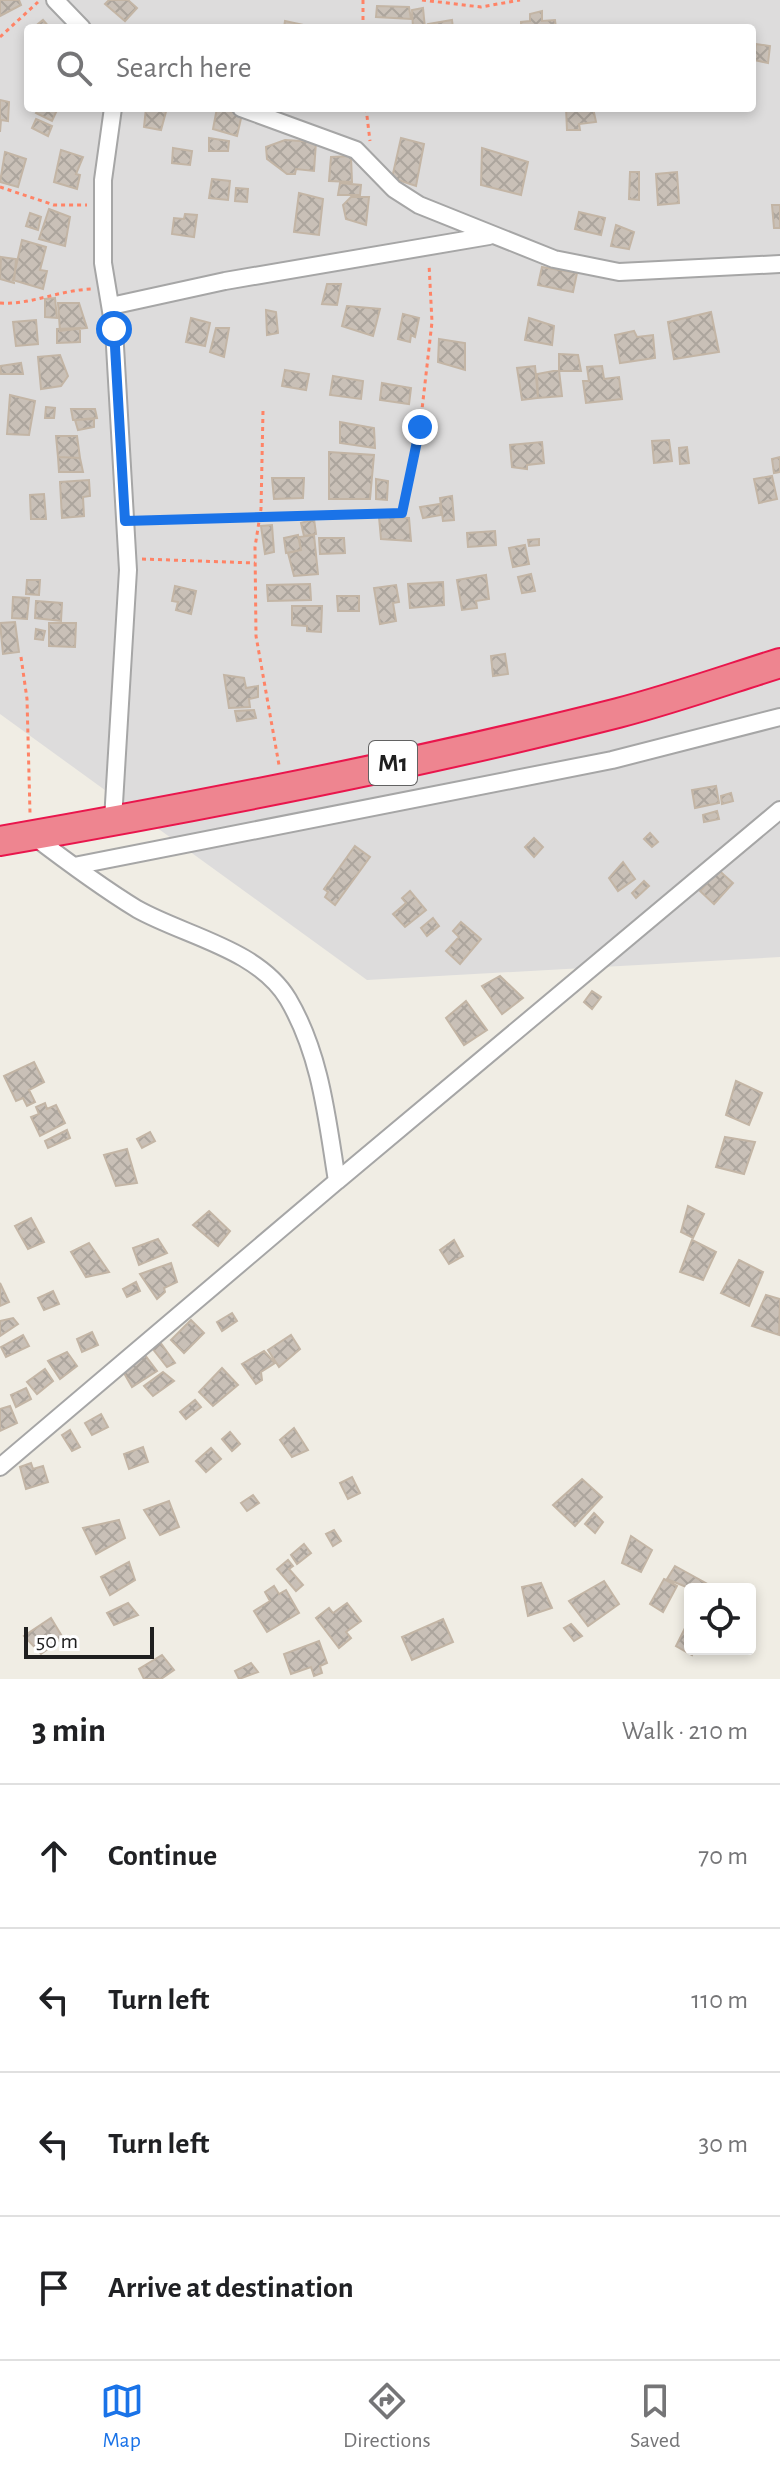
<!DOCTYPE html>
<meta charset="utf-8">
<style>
:root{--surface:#fff;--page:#f6f6f6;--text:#202124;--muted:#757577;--line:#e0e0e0;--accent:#1a73e8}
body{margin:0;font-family:"Alegreya Sans",sans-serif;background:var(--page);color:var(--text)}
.controls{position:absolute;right:24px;bottom:24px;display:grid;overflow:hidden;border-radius:8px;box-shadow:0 4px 12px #0003}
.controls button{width:72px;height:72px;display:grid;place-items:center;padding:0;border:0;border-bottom:2px solid var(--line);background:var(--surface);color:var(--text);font:40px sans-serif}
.scale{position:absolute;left:24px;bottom:20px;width:130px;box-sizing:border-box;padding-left:8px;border:4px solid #1f1f1f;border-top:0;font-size:22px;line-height:28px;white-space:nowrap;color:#1f1f1f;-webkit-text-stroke:6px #fff;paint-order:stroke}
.stop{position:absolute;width:24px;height:24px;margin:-18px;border:6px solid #1a73e8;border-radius:50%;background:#fff}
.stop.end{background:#1a73e8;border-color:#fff;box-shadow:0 2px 8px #0008}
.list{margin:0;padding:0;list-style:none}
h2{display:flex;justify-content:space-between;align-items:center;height:104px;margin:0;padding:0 32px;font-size:34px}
h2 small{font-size:26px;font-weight:400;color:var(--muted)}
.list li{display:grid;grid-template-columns:52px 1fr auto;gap:24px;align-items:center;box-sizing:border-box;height:144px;padding:0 32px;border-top:2px solid var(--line)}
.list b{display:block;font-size:30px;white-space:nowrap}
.list em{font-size:26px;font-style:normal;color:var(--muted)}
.icon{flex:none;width:44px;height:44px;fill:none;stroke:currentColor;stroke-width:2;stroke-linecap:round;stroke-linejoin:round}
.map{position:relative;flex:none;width:780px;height:1679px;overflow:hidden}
.search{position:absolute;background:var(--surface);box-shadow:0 4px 12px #0003;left:24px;right:24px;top:24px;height:88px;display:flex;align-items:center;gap:20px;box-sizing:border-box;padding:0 28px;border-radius:8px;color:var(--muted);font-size:30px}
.sheet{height:680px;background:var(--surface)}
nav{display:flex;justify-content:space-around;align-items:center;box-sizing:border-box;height:112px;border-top:2px solid var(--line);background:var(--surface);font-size:22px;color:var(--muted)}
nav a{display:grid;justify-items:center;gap:4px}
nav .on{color:var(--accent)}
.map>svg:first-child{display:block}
.residential{fill:#dddcdc;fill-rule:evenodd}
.building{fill:url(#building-cross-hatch);stroke:#c3b5a5;stroke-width:2}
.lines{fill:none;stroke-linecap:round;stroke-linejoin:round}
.street-casing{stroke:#a6a6a6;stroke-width:20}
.highway-casing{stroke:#e9164c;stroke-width:32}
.path{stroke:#ff8366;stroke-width:3;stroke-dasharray:4 4;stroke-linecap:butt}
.street{stroke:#fff;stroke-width:16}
.highway{stroke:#ee8590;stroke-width:28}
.route{stroke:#1a73e8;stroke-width:10}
.labels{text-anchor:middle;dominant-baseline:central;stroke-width:6;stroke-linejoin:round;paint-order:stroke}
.shield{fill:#fff;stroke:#626262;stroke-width:2}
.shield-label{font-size:26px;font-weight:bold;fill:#1f1f1f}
</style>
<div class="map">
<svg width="780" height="1679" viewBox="0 0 780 1679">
<defs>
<pattern id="building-cross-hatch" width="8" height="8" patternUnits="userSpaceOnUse" patternTransform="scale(2)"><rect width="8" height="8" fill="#c9c0b7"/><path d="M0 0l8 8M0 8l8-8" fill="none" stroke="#aca59d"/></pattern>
</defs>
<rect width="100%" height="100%" fill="#f0ede4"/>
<path class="residential" d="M0,0H780V957L367,980L0,714ZM28,28H752V108H28Z"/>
<path class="building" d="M0,0H19L21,5L0,16Z
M109,0H128L137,8L125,21L105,4Z
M377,6L409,7L411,19L376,17Z
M423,8L425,28H413L412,10Z
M542,11V21L555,20L556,28H521V22L530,21V14Z
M43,20L50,28H33Z
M452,20L453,28H429L428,24Z
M285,21L308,26L284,28Z
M756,44L770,46L768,63L754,60Z
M0,100L9,102L8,121L1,120L0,132Z
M39,108H58L52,121L36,113Z
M146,108H167L161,130L144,127Z
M217,108L242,114L237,136L213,129Z
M566,108H593L596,122L579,124L580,130H567Z
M36,119L52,126L48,136L32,128Z
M209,138L229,141L228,151H209Z
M401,138L424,144L416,186L392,178Z
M285,140L316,142L314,171L296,169L295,174H287L267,159L266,147Z
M173,148L192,151L190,165L172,163Z
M482,148L528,162L521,195L481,185Z
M61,150L83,157L76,174L80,175L77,189L54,182Z
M5,152L26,159L18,187L0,182Z
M351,156L352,182L329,181L331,157Z
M630,172H639V200L629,199Z
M677,172L679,203L658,205L656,174Z
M212,179L230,181L228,200L209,198Z
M340,183L361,185L360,195H338Z
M236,188L248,189L247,202L235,201Z
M299,193L323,199L319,235L294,232Z
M351,197H369L366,225L346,219L343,205Z
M772,205H780V228H774Z
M49,209L70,217L65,246L39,239Z
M579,212L605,218L601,235L575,229Z
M30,213L41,217L38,230L26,226Z
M185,214L197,215L194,237L172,234L174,218L184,219Z
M616,225L634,232L629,249L611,246Z
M22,240L46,247L40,270L47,271L43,289L13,280Z
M1,257L16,259L14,283L0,279Z
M542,267L577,273L573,292L538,285Z
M327,284H341L337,305L322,304Z
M55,298L57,318L45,317V299Z
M58,303H79L87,328L60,331Z
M347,306L380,309L373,336L342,326Z
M266,310L276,312L278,333L267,335Z
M711,312L719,352L674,359L668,322Z
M403,314L419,318L415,337L411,335L410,342L398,339Z
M191,318L210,323L205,346L186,342Z
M529,318L554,326L552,345L525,340Z
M36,320L38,344L16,346L13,322Z
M80,328V342L57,343V329Z
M216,328H229L224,357L210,352Z
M634,331L637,337L653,335L655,358L620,363L615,335Z
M439,339L465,343V370L438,362Z
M559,354L578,355L581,371H559Z
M60,355L68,376L61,386L41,389L38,357Z
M21,363L23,374H1L0,366Z
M535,366L538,398L522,400L517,368Z
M602,366L604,379L619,377L622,399L586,403L583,381H589L587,367Z
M285,370L309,374L306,390L282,386Z
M559,370L562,396L538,398L537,374Z
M333,376L363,381L361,399L330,395Z
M382,383L411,388L409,404L380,400Z
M10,395L35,401L29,435L7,434Z
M46,407L55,408L54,418H45Z
M71,409H95L97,418L73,420Z
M94,419V427L78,430L75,420Z
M340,422L374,428L375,448L340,443Z
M56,436H77L80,458L58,457Z
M669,440L672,461L654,463L652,441Z
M542,442L544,463L527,465V469L512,467L510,445Z
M687,447L689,463L680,464L679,448Z
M329,452L374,455L370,499H329Z
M58,457L80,458L83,472H59Z
M780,457V472L774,473L772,459Z
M772,476L777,499L759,503L754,479Z
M272,478H304L303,498L274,499Z
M376,479L388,481L387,500L376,499Z
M89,480L90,496L83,497L84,516L62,518L60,482Z
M44,494L46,519H31L30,495Z
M452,496L454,520L443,521L440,498Z
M440,504L441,515L423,518L420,507Z
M379,517L409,518L411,541L381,539Z
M314,519L316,534L304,536L301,523Z
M272,525L274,552L265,554L261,526Z
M495,531L496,545L468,547L467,533Z
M298,535L301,550L286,553L284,538Z
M314,535L318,574L294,576L288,553L301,550L299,537Z
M319,538H344L345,553L320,554Z
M539,539V545L529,546L528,540Z
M525,545L529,564L513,567L509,548Z
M531,574L535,591L522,593L518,577Z
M486,575L489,599L476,601L477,608L462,610L457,580Z
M27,580H40L39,595L26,594Z
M443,582L444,605L410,608L408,584Z
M310,584L311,600L268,601L267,585Z
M396,585L399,602L393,603L396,621L380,624L374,588Z
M175,586L196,591L191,614L176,610L178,602L172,601Z
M337,596H359V611H338Z
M13,597L29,598L27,619L12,618Z
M36,601L62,603L61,621L35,618Z
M292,606H322L321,632L307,631V626L292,625Z
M15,622L19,652L3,654L0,623Z
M49,623H76L75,647L49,646Z
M36,629L45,631L43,640L35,639Z
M505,654L508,674L493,676L491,656Z
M224,675L244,678L246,688L258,686V697L249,699L250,707L229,708Z
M254,710L256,718L237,721L235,711Z
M716,786L719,803L695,808L692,790Z
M731,793L733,801L722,804L721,796Z
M717,811L719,819L704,822L703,815Z
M650,833L658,842L652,847L644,839Z
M534,838L543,847L534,857L525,847Z
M355,846L370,857L335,905L325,897L328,892L324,889Z
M623,862L635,879L618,891L609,878Z
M714,866L733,883L714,904L700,891L710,880L705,876Z
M644,881L649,886L636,898L632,893Z
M410,891L426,910L405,927L393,914L406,903L402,898Z
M433,918L439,926L427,936L421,928Z
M461,922L481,939L460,964L446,951L459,937L453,931Z
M500,976L523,998L502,1014L482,986Z
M592,991L601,997L592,1009L584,1002Z
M466,1001L487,1030L464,1045L446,1018Z
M34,1062L44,1082L29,1090L35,1102L27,1106L23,1098L16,1101L4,1076Z
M736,1081L762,1093L749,1125L726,1115Z
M45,1103L47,1109L56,1105L65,1123L40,1136L31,1117L39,1114L36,1107Z
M67,1130L70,1138L48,1148L45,1141Z
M150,1132L155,1141L142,1148L137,1139Z
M725,1137L755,1142L744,1174L716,1167Z
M127,1149L137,1183L116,1186L104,1155Z
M688,1206L704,1214L693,1238L681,1232Z
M209,1211L230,1231L218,1246L193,1225Z
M31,1218L44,1242L28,1249L15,1226Z
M158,1239L167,1253L139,1265L133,1248Z
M454,1240L463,1256L449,1264L440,1250Z
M692,1240L716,1252L703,1280L680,1272Z
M89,1243L109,1272L86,1277L71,1252Z
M739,1260L763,1272L749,1306L721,1293Z
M171,1263L177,1282L164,1288L165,1292L157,1299L140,1274Z
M136,1282L140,1291L127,1297L123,1289Z
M0,1283L9,1302L0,1306Z
M53,1291L59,1304L44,1310L38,1298Z
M766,1295L780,1299L779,1335L752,1326Z
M232,1313L237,1321L222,1331L217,1322Z
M13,1318L18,1324L0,1336V1321Z
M191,1320L204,1333L184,1353L171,1340Z
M92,1332L98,1345L82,1352L77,1339Z
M23,1335L29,1346L6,1357L1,1347Z
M291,1335L300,1349L279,1367L268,1350Z
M160,1342L175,1363L167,1367L152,1348Z
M142,1351L157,1371L132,1387L124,1373Z
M264,1351L275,1363L261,1372L262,1380L256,1384L242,1364Z
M67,1352L77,1366L60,1379L48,1361Z
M222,1368L238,1385L213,1406L199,1392Z
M45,1369L53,1381L37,1394L27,1382Z
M163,1372L174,1381L153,1396L144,1386Z
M26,1388L31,1399L16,1407L11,1395Z
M195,1400L201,1407L186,1419L180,1412Z
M10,1406L17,1423L0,1431V1409Z
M101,1414L108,1427L92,1435L85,1423Z
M294,1428L308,1450L292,1457L280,1440Z
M70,1430L80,1447L72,1451L62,1435Z
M230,1432L240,1444L232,1451L222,1439Z
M143,1447L148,1462L129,1469L124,1454Z
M211,1448L221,1459L206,1472L196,1461Z
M31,1463L33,1469L43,1466L48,1482L26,1489L20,1467Z
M352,1477L360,1493L348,1499L340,1483Z
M582,1479L602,1497L575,1526L553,1505Z
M253,1495L259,1503L247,1511L241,1503Z
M169,1501L179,1527L160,1535L144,1510Z
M594,1513L603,1522L595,1533L585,1524Z
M119,1520L125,1538L96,1554L83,1528Z
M334,1530L341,1541L333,1546L326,1534Z
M631,1536L652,1550L641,1572L622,1563Z
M304,1544L311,1553L297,1564L291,1555Z
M288,1560L293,1566L289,1569L303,1585L296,1591L277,1569Z
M129,1562L135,1580L110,1595L101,1577Z
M675,1566L711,1586L691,1589L667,1579Z
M664,1579L677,1586L663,1612L650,1604Z
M604,1581L619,1604L588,1626L569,1601Z
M541,1583L552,1608L528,1616L522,1587Z
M274,1586L279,1594L286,1590L299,1613L267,1632L254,1611L270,1601L265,1592Z
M128,1603L138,1615L114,1625L107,1613Z
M347,1603L361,1621L346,1632L351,1638L339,1648L316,1618L329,1608L333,1613Z
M51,1618L63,1638L41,1654L24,1636Z
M690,1618V1649H695L692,1655L676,1646Z
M443,1619L453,1642L412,1660L402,1637Z
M571,1624L582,1636L574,1641L564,1628Z
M319,1641L327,1663L320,1666L322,1673L314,1676L311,1667L291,1674L284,1654Z
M162,1655L174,1670L161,1679H144L139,1669Z
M251,1663L258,1672L239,1679L235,1671Z"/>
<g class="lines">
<g class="street-casing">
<path id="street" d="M55,0L82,28
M241,108L356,150L394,189L419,205L554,259L619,272L780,264
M111,306L225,281L489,236
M113,820L128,570L114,329L103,263V180L113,108
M74,866L612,760L780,717
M337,1181L780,810
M0,1467L337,1181C327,1119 321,1055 288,999C258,949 185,936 137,909C101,887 66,861 32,835"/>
</g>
<g class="highway-casing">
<path id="highway" d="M0,841C207,805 414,765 618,713C672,699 726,680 780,663"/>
</g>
<path class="path" d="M363,0V28
M422,0L481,7L520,0
M0,37L38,2
M366,108L370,141
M0,187L54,205H87
M0,303C31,305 59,290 92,289
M263,411L261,509L255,547L256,636L279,765
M142,522L267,515L402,513L420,427L432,322L429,264
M142,559L255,563
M21,657L27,699L30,813"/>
<use href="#street" class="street"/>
<use href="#highway" class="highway"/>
</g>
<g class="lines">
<path class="route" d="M114,329L125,521L402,513L420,427"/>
</g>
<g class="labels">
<rect class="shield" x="369" y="741" width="48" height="44" rx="6"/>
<g class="shield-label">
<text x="393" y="763">M1</text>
</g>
</g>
</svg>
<div class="controls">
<button><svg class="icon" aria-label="locate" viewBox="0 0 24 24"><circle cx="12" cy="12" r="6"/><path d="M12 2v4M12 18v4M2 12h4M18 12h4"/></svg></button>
</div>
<div class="scale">50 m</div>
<div class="stop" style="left:114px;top:329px"></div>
<div class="stop end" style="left:420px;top:427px"></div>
<div class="search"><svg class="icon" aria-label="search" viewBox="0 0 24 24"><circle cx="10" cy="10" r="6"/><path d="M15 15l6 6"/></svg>Search here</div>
</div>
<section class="sheet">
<h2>3 min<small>Walk · 210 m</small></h2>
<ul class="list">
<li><svg class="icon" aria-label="ahead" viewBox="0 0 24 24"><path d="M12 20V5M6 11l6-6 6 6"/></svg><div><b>Continue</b></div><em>70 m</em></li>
<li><svg class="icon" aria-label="left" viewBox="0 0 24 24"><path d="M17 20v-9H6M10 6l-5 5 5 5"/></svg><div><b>Turn left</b></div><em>110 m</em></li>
<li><svg class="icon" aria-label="left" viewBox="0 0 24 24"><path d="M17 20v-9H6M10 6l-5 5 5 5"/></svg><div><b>Turn left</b></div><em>30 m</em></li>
<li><svg class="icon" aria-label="arrive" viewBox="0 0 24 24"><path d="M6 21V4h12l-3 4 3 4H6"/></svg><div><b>Arrive at destination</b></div></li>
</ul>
</section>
<nav>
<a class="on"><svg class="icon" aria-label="map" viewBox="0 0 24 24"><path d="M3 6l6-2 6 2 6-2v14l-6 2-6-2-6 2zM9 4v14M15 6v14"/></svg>Map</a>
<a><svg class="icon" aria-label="directions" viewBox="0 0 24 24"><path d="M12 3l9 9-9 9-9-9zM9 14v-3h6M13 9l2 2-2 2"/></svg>Directions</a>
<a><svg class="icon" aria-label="saved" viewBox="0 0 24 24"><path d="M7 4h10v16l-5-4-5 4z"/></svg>Saved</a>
</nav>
